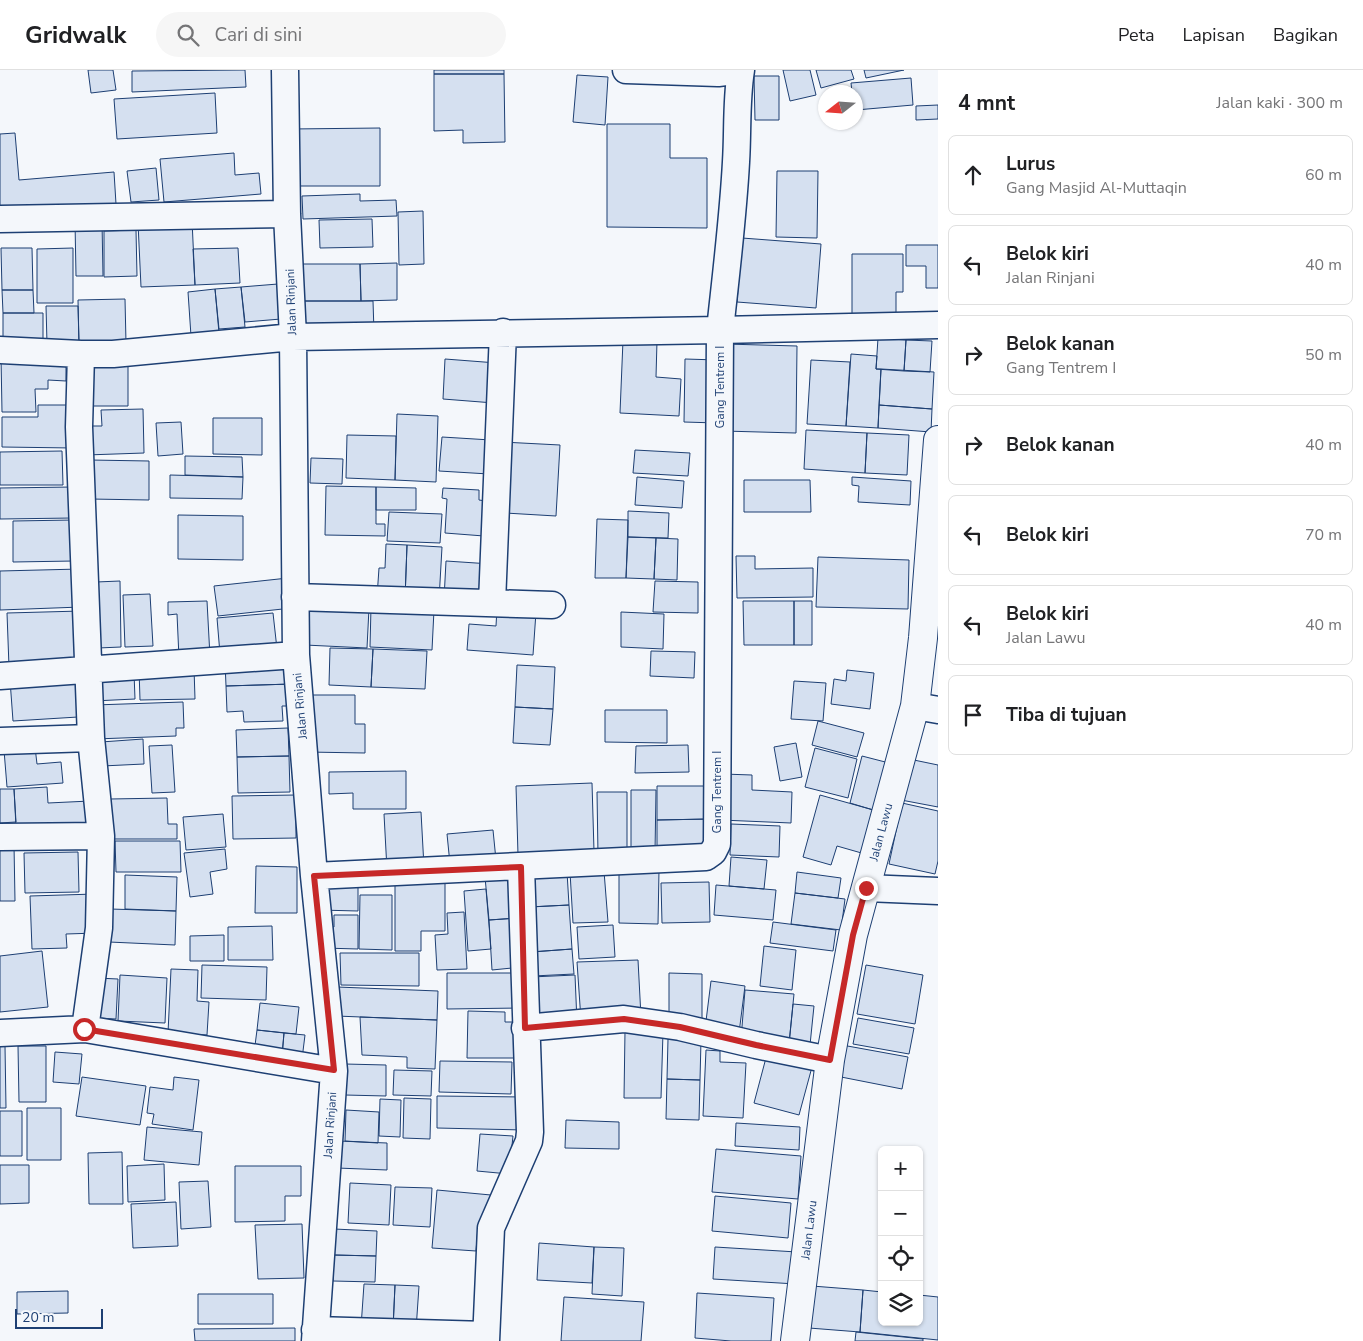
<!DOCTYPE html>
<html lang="id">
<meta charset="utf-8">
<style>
:root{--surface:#fff;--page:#f6f6f6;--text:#202124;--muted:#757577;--line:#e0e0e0}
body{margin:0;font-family:"Nunito Sans",sans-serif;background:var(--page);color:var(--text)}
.controls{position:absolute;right:15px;bottom:15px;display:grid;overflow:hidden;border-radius:8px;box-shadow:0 1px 4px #0004}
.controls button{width:45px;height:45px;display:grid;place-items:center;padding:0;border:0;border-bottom:1px solid var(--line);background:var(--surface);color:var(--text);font:25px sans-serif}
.compass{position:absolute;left:818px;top:15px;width:45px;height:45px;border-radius:50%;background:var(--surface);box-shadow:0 1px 4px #0004;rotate:253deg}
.scale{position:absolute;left:15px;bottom:12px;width:88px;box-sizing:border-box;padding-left:5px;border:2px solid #1d3f73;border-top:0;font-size:14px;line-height:18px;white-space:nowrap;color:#1d3f73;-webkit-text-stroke:4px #f4f7fb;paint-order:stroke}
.stop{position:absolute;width:15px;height:15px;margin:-11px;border:4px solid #c62828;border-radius:50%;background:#fff}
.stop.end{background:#c62828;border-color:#fff;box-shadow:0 1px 5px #0008}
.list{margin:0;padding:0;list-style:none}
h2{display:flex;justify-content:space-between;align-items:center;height:65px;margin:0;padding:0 20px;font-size:21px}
h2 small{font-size:16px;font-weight:400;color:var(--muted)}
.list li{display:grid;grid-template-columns:32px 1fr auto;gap:15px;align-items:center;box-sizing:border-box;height:80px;margin:0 10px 10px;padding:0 10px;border:1px solid var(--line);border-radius:8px}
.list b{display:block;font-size:19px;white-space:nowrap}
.list p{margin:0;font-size:16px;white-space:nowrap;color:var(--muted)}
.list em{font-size:16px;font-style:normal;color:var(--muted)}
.icon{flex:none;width:28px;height:28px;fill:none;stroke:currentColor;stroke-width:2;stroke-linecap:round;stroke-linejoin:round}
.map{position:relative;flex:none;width:938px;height:1271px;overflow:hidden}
header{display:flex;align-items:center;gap:30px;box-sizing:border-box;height:70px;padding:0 25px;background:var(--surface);border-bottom:1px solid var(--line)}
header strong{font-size:24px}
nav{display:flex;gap:28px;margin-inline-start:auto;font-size:18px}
.search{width:350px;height:45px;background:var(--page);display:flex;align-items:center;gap:12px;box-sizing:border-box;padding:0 18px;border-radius:28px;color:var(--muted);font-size:19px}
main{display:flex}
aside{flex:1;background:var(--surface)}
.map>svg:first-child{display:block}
.building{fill:#d5e0f0;stroke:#1d3f73}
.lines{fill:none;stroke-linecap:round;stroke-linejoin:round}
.minor-casing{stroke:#1d3f73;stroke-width:29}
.tertiary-casing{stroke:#1d3f73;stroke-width:30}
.minor{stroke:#f4f7fb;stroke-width:26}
.tertiary{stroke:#f4f7fb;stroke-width:28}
.route{stroke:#c62828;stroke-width:6}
.labels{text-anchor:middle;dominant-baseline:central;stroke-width:4;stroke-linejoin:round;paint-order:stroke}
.street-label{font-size:12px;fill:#1d3f73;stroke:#f4f7fb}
</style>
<header>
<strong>Gridwalk</strong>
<div class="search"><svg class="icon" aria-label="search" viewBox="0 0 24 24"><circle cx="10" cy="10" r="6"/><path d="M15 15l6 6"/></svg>Cari di sini</div>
<nav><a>Peta</a><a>Lapisan</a><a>Bagikan</a></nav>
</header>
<main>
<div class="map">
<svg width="938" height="1271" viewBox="0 0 938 1271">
<rect width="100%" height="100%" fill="#f4f7fb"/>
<path class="building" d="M88,0H113L116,20L91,23Z
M245,0L246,17L132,22V1Z
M434,0H504V4H434Z
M783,0H810L816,25L790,31Z
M816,0H851L854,9L821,18Z
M864,0H904L866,8Z
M434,4H504L505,72L463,73V60L434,61Z
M577,5L608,7L605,55L573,52Z
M754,6H779V50H755Z
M911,8L913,35L856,40V22H852L851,13Z
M215,23L217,63L117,69L114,29Z
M938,35V49L916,50V36Z
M607,54H670V88H707V158L607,157Z
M380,58V116H292L291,59Z
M15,63L19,110L114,102L116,134L0,144V64Z
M234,83L235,105L259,103L261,124L164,132L160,89Z
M156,98L159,130L131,132L127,101Z
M777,101H818L817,168L776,167Z
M360,124V131L396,130L397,146L303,149L302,126Z
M423,141L424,194L399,195L398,142Z
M372,149L373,177L320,178L319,150Z
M192,150L195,215L141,217L138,153Z
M75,151H102L103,206H76Z
M136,160L137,206L104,207V161Z
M742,168L821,174L816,238L737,232Z
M906,175H938V218H926V196H906Z
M1,178H32L33,220H2Z
M73,178V233H37V179Z
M238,178L240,213L195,215L193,179Z
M852,184H903V222H896V245H852Z
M397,193V230L361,231L360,194Z
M299,194H360L361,231H299Z
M278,214L281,249L245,252L241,217Z
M241,217L245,257L219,259L215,219Z
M215,219L219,263L191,266L188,222Z
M2,220H33L34,243H3Z
M125,229L126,273L79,274L78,230Z
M299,231H373L374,262H299Z
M46,236H78L79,274H47Z
M3,243H43V276H3Z
M878,268L906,270L904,301L876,299Z
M623,270L657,271L656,307L681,309L679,346L620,343Z
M906,270L932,271L930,302L904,301Z
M725,274L797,276L796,363L723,361Z
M851,284L877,286L876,299H881L878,358L846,356Z
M1,287H66V311L48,310V319H35L36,342H2Z
M445,289L497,293L494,333L443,329Z
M685,289L718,290L717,353L684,352Z
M82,290H128V336H82Z
M811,290L850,292L846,356L807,354Z
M881,299L934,302L932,339L879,335Z
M38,335H73V378L2,377V347H38Z
M879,335L932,339L931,362L878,358Z
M143,339L144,383L86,385L85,356H102L101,340Z
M397,344L438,346L436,412L395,410Z
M213,348H262V385L213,384Z
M181,352L183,384L158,386L156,353Z
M806,360L867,363L865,403L804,399Z
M867,363L909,365L907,405L865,403Z
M347,365L396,366L395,410L346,408Z
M442,367L491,370L489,404L439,401Z
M502,372L560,375L556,446L505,443Z
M635,380L690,383L688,406L633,403Z
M62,381L63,415H0V382Z
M185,386L242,387L243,407L185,405Z
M311,388L343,389L342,414L310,413Z
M90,390L149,391V430L90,429Z
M170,405L243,407L242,429L170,428Z
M637,407L684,411L682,438L635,435Z
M852,407L911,411L910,435L858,432L859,416L852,415Z
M744,410H810L811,442H744Z
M326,416L376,417V454H385V466L325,465Z
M73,417V448L0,449V418Z
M376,417L416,418V440H376Z
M443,418L479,420V430L486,431L484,466L445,463L447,429L442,428Z
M628,441L669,443L668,468L628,467Z
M389,442L442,444L440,473L387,471Z
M178,445L243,446V490L178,489Z
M597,449L628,450L626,508H595Z
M73,450L74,491L13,492V451Z
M628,467L656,468L654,509L626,508Z
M656,468L678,469L677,510L654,509Z
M386,474L407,475L405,529L377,527L379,498H385Z
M407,475L442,477L439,530L405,529Z
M736,486H755V499L813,498V527L737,528Z
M818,487L909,490L908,539L816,537Z
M446,491L491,494L489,531L444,529Z
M80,499L81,537L0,540V501Z
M288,508L292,538L218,546L214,516Z
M120,511L121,577L98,578L96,512Z
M655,511L698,512V543L653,542Z
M150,524L153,576L125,577L123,525Z
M207,531L210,587L179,588L177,544L168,545V532Z
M743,531H794V575H744Z
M794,531H812V575H794Z
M307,535L369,538L367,578L305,575Z
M371,537L434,540L432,580L370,577Z
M497,538L536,542L533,585L467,580L469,554L496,556Z
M81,541L83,594L9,597L7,543Z
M621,542L664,544L663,579L621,577Z
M273,543L277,579L220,584L217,548Z
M330,578L373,579L371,617L329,615Z
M373,579L427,581L425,619L371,617Z
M651,581L695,582L694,608L650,606Z
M291,590L292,614L226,616L225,592Z
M517,595L555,597L553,639L515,637Z
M194,598L195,629L140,630L139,599Z
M847,600L874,603L870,639L831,634L834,609L846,611Z
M134,603L135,629L93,631L92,604Z
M76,606L78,647L13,651L10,610Z
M794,611L826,613L823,651L791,649Z
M292,614L293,636H282L283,651L244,652L243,641L227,642L226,616Z
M307,625H355V654H365V683L307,682Z
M183,632L184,658H176V666L95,669L94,635Z
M515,637L553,639L550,675L513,673Z
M605,640H667V673L605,672Z
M818,651L864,663L857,687L812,675Z
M288,658L289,686L237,687L236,660Z
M143,669L144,694L102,696L101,672Z
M796,673L802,707L780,711L774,677Z
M172,675L175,722L152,723L149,676Z
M688,675L689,702L635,703L636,676Z
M35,677L37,694L61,692L63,713L7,717L4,680Z
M815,678L857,689L848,728L805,717Z
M289,686L290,722L238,723L237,687Z
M862,686L893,694L880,742L850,733Z
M909,689L938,695V737L901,730Z
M406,701V739H353V723L329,724V702Z
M723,704L752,705V720L792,722L791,753L721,750Z
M592,713L594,781L518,785L516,716Z
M657,716H709V749L657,750Z
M47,717L48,733L90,731L91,753L16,757L14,719Z
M0,719H14L16,752L0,753Z
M631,720H656L655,783H631Z
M597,722H627V786L598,785Z
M296,725V768L233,769L232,726Z
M820,725L877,741L865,784L837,776L831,795L803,787Z
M167,728L168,754H177V769H110V729Z
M902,733L938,741V791L935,804L889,794Z
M421,742L424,797L387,800L384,744Z
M223,744L226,777L186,780L183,747Z
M709,749V784H657V750Z
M731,754L780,756L779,787L730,785Z
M493,760L496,790L450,794L447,764Z
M115,771H180L181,802H116Z
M0,775H14L15,831H0Z
M225,779L227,799L210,802L213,824L190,827L184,783Z
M78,782L79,822L25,823L24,783Z
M731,787L767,790L764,819L729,816Z
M256,796L297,797V843H255Z
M619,800H659L658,854L619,853Z
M604,801L608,852L573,853L570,802Z
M567,802L569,835L529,837L527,805Z
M797,802L841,808L838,828L795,823Z
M125,805L177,807L176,841L125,839Z
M515,805L518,848L489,850L485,807Z
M320,811L358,812V841L319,840Z
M395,811H445V861H421V881H395Z
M709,812L710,852L662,853L661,813Z
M716,815L776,820L773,850L714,845Z
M486,819L491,879L468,881L464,821Z
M795,823L845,829L841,860L791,854Z
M95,824L97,863L66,864L67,878L32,879L30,826Z
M360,825H392V880L359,879Z
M569,835L572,879L531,882L529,837Z
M110,839L176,841L175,875L109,872Z
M464,842L467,899L437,900L435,865L448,864L447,843Z
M334,845H358V879L323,878L324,857H334Z
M518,848L522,897L492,900L489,850Z
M773,852L836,860L833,881L770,873Z
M613,855L615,887L579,889L577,857Z
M272,856L273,890H228V857Z
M224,865V891H190V866Z
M764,876L796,880L792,920L760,916Z
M572,879L574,904L533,906L531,882Z
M42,881L48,937L0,942V886Z
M340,883H419V916L341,915Z
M638,890L641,947L581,950L577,892Z
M202,895L267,897L266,930L201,928Z
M866,895L923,905L915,954L857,944Z
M171,899L198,900L197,931L209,932L207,965L168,963Z
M447,903H520L521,938L447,939Z
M669,903L702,904V953H669Z
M120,905L167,908L165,953L118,951Z
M575,905L577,952L533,954L531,907Z
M97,908L118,909L116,949L94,948Z
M711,911L745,916L739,963L705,959Z
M337,917L438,921L437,950L336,946Z
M745,920L794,924L789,974L741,969Z
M260,933L299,937L296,964L257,960Z
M793,934L814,936L810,975L789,974Z
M468,941L505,942V952H521V988H467Z
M360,947L437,950L435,999L407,998V987L362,985Z
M858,948L914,958L909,984L853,974Z
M257,960L284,963L282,986L254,983Z
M625,961L663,962L661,1028H624Z
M284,963L305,965L302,989L282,986Z
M668,969L701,970L700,1010L667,1009Z
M842,975L908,987L902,1019L836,1006Z
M0,976H5L6,1038H0Z
M18,976H46V1032H19Z
M706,980L720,981V992L746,993L743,1048L703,1046Z
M55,982L82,984L79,1014L53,1012Z
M767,984L812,997L799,1045L754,1033Z
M440,991L512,992L511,1024L439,1022Z
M345,994L386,995V1026L345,1025Z
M394,1000L432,1001L431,1026L393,1025Z
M82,1007L146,1016L140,1055L76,1046Z
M174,1007L199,1010L193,1060L152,1054L154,1044L147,1043L150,1017L173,1020Z
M667,1009L700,1010L699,1050L666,1049Z
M437,1026L524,1027V1060L437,1058Z
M404,1028L431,1029L430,1069L403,1068Z
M380,1029L401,1030L400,1067L379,1066Z
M27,1038H61V1090H27Z
M346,1040L379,1042L378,1073L345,1071Z
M0,1041H22V1086H0Z
M566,1050L619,1052V1079L565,1078Z
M736,1053L800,1057L799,1080L735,1076Z
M147,1057L202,1062L199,1095L144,1090Z
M480,1064L513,1066L509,1104L477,1101Z
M338,1071L387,1073V1100L337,1098Z
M716,1079L801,1086L798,1129L712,1122Z
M122,1082L123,1134H89L88,1083Z
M164,1094L165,1130L128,1132L127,1096Z
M0,1095H29V1133L0,1134Z
M235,1096H301V1126H285V1151L235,1152Z
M208,1111L211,1157L181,1159L179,1112Z
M350,1113L391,1115L389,1155L348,1153Z
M395,1117L432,1118L430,1157L393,1155Z
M437,1120L491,1125L488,1158L478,1157L476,1181L432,1178Z
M715,1126L791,1133L788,1168L712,1161Z
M176,1132L178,1176L133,1178L131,1134Z
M302,1154L304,1208L258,1209L255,1155Z
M334,1159L377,1161L376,1186L334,1185Z
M539,1173L594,1177L592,1213L537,1210Z
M594,1177L624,1178L622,1226L592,1224Z
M715,1177L797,1182L796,1214L713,1209Z
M334,1185L376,1186L375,1212L333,1211Z
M364,1214L395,1215L393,1259L361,1257Z
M395,1215L419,1216L416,1260L393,1259Z
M812,1216L863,1220L860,1262L809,1258Z
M863,1220L882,1222V1252H919V1225L938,1227V1270L860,1262Z
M68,1221V1243L17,1244V1222Z
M697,1223L774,1228L771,1271H731L695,1268Z
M198,1224H273V1254H198Z
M564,1227L644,1232L641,1271H561Z
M295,1258V1271H195L194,1259Z
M856,1262L923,1269V1271H855Z"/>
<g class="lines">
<g class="minor-casing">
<path id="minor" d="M285,0L287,144L293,267L296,585L314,806L334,1001L315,1271
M626,0L718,3L741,0C736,30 738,61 736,92C733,148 726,204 720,260L938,255
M0,149L287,144
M0,280L81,284
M295,527L552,535
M492,533L503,262
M0,606L296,585
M915,636L938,640
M0,671L91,668
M0,767L101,766
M866,818L938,821
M525,958L624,949L680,957L756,975L830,990
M85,959L99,858L101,766L91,668L79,357L81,284H113L293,267L720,260L717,774L713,782L706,787L314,806
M0,963L85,959L334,1001
M315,1260L486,1265
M486,1271L491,1158L529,1071L530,1062L521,797"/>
</g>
<g class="tertiary-casing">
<path id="tertiary" d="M795,1271L830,990L853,865L915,636L923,568L938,370"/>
</g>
<use href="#minor" class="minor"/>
<use href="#tertiary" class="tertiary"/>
</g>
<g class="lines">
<path class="route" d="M84,959L334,1000L314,806L521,797L525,958L624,949L680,957L756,975L830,990L853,865L866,818"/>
</g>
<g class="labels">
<g class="street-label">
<text transform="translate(291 232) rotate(-92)">Jalan Rinjani</text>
<text transform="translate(720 317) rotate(-90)">Gang Tentrem I</text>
<text transform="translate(300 636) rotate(-95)">Jalan Rinjani</text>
<text transform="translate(717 722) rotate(-90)">Gang Tentrem I</text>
<text transform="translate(881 762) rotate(-75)">Jalan Lawu</text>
<text transform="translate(330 1055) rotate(-86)">Jalan Rinjani</text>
<text transform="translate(809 1160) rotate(-83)">Jalan Lawu</text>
</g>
</g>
</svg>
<div class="controls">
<button>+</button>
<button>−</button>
<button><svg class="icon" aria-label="locate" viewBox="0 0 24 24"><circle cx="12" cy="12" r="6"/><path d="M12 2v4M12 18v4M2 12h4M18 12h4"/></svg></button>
<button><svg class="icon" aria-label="layers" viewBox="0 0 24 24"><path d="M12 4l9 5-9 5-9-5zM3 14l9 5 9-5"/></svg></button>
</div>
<svg class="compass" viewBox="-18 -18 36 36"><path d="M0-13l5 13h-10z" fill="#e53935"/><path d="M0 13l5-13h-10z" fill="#757577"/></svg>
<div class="scale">20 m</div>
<div class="stop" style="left:84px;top:959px"></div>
<div class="stop end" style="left:866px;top:818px"></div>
</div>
<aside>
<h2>4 mnt<small>Jalan kaki · 300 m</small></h2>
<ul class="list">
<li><svg class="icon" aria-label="ahead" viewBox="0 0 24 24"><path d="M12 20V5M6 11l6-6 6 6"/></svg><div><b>Lurus</b><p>Gang Masjid Al-Muttaqin</p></div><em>60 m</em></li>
<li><svg class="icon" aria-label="left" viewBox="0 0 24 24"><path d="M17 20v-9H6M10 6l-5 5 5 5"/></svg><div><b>Belok kiri</b><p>Jalan Rinjani</p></div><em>40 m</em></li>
<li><svg class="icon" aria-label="right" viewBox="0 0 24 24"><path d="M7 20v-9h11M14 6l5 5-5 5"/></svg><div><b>Belok kanan</b><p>Gang Tentrem I</p></div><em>50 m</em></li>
<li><svg class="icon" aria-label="right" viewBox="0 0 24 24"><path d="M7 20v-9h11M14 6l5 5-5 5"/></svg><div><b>Belok kanan</b></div><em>40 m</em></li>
<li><svg class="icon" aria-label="left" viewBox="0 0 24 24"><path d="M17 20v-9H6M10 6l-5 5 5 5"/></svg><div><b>Belok kiri</b></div><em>70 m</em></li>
<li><svg class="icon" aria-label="left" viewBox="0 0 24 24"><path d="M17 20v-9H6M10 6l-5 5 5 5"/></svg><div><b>Belok kiri</b><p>Jalan Lawu</p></div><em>40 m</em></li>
<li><svg class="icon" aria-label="arrive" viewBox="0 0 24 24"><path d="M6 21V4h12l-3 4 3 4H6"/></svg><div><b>Tiba di tujuan</b></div></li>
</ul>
</aside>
</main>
